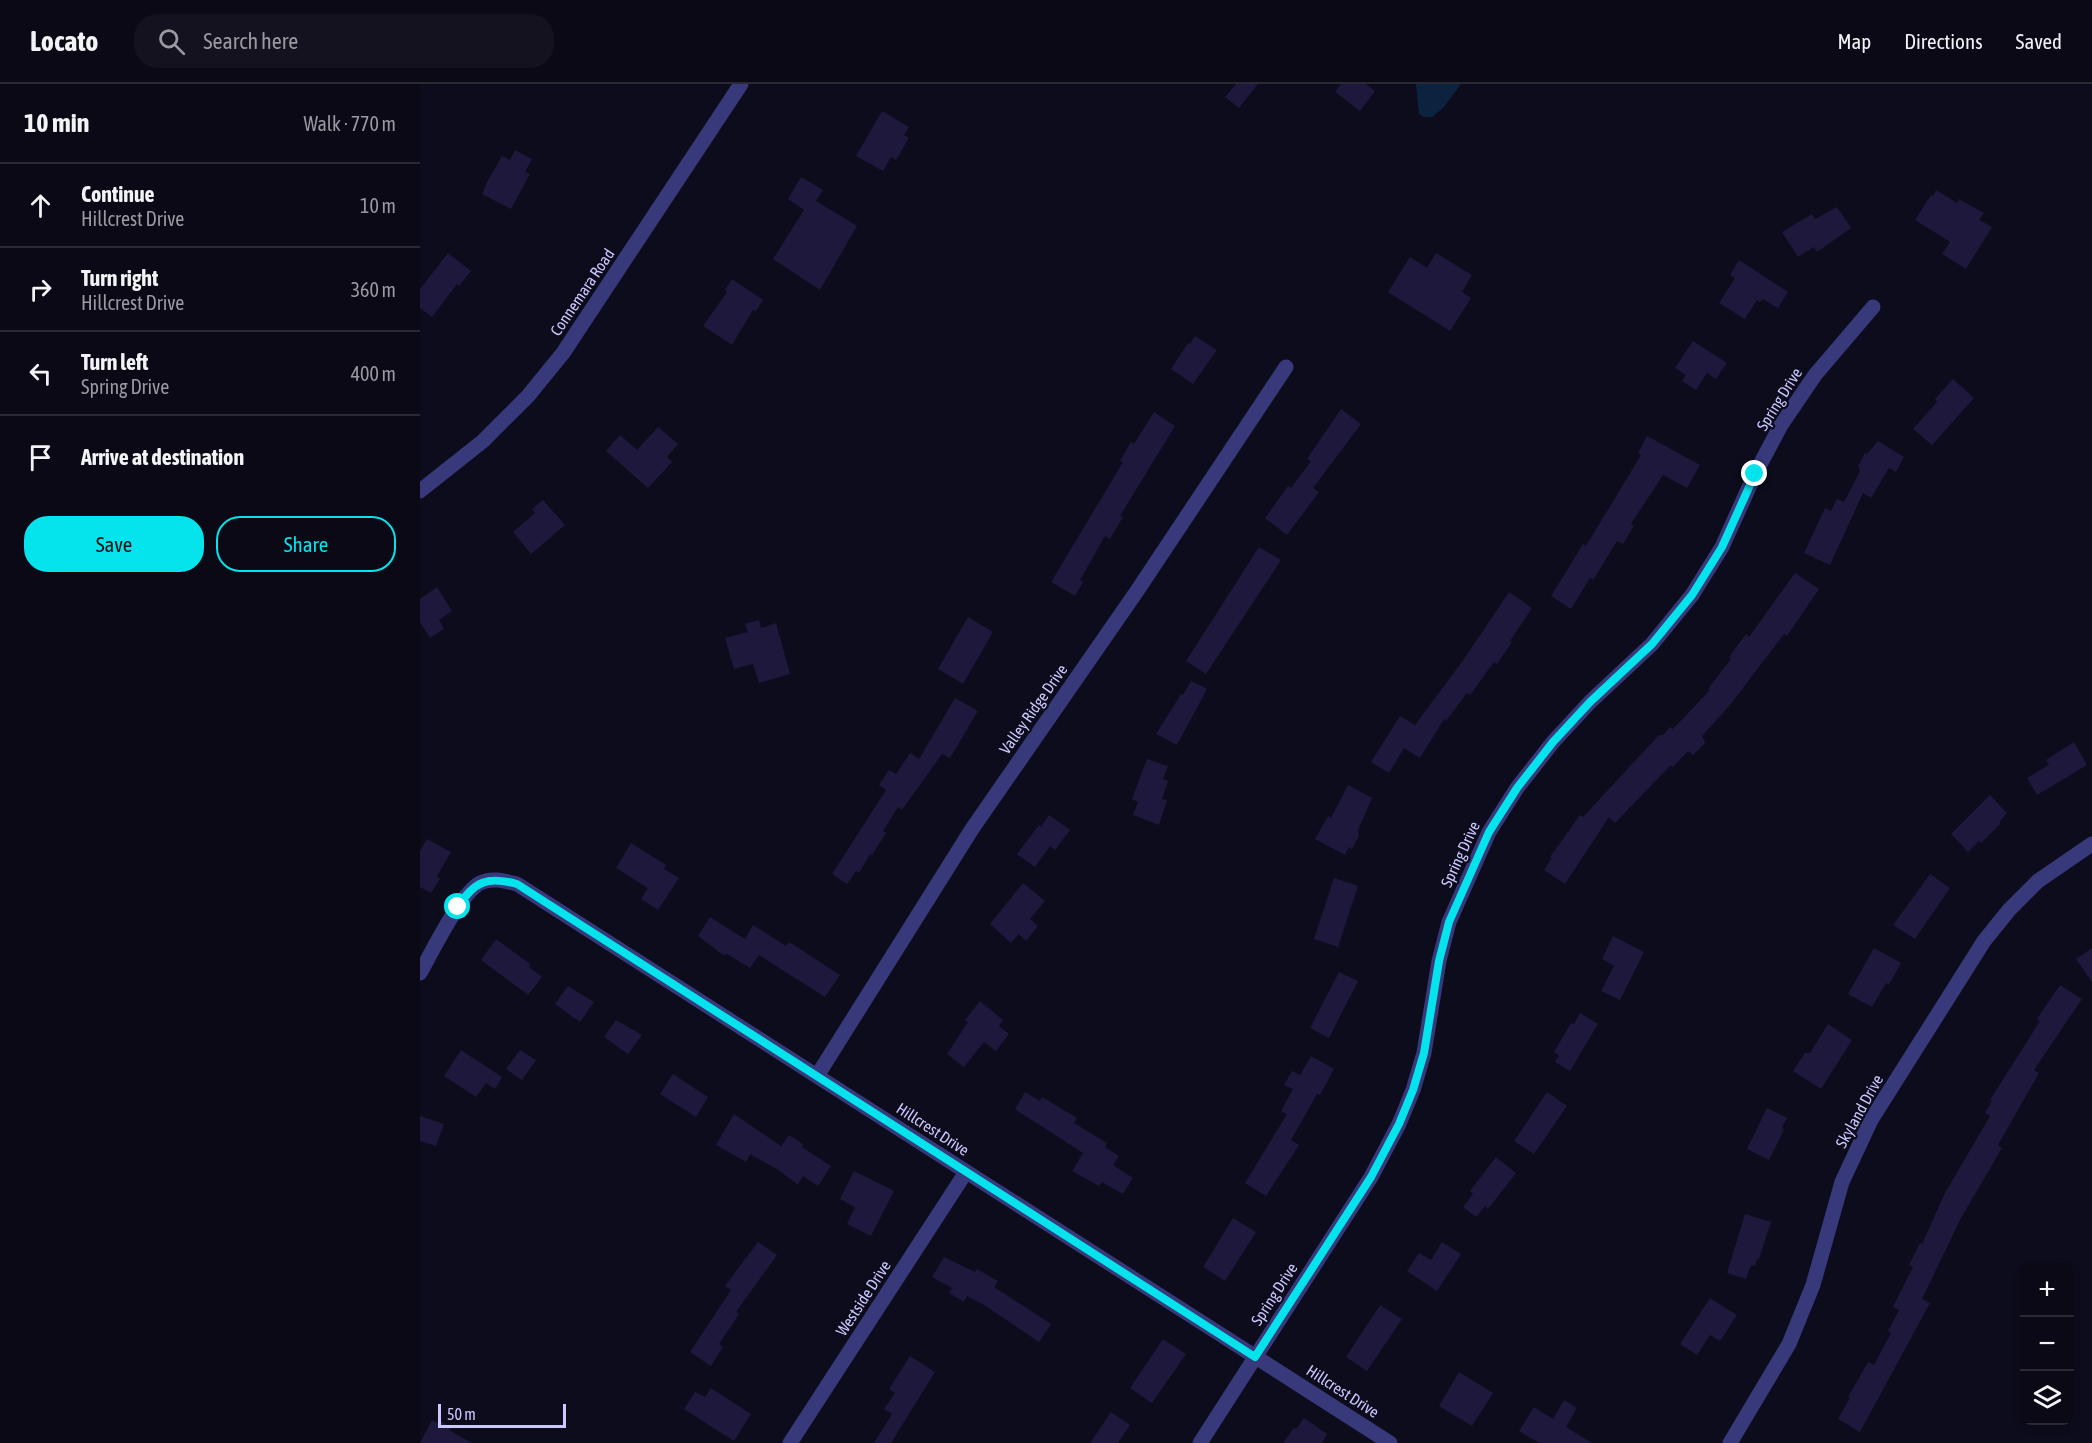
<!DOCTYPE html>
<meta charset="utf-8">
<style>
:root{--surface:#0a0915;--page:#13121e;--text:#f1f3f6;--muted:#999aa0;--line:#2a2a34;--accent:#05e3ec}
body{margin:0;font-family:"Asap Condensed",sans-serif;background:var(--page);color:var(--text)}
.controls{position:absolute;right:18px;bottom:18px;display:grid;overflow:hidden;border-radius:12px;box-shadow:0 3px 9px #0003}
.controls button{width:54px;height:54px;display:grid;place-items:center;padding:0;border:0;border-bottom:2px solid var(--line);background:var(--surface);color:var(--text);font:30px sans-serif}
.scale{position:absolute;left:18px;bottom:15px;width:128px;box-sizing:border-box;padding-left:6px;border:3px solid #cac8fe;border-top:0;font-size:16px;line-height:21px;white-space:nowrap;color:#cac8fe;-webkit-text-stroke:4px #0d0c1c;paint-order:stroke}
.stop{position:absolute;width:18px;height:18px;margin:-14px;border:4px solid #05e3ec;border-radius:50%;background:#fff}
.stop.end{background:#05e3ec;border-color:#fff;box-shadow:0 2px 6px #0008}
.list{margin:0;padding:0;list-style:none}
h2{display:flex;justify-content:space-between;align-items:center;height:78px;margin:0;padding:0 24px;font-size:26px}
h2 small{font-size:20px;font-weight:400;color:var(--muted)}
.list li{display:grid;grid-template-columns:39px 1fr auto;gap:18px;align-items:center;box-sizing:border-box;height:84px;padding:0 24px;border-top:2px solid var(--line)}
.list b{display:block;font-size:22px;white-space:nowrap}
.list p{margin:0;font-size:20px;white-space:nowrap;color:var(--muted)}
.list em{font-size:20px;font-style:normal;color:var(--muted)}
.actions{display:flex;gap:12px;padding:18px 24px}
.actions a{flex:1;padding:14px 0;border:2px solid var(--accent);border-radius:24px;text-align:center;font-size:21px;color:var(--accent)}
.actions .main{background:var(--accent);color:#111}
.icon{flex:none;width:33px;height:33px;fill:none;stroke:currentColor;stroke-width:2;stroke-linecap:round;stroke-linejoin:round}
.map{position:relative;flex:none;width:1672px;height:1359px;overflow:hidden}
header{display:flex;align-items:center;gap:36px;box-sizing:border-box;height:84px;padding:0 30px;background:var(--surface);border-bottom:2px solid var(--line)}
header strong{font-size:28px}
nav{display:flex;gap:33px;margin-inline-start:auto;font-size:21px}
.search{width:420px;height:54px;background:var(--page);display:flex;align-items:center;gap:15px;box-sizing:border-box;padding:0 21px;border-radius:24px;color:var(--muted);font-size:22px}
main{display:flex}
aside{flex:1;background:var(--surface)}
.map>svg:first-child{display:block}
.water{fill:#0c233f}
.building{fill:#1d183c}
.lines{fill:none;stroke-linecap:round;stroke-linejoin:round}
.street{stroke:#37397a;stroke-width:15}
.route{stroke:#05e3ec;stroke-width:8}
.labels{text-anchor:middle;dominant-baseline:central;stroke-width:4.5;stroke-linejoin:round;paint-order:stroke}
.street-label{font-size:16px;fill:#cac8fe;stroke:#0d0c1c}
</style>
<header>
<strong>Locato</strong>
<div class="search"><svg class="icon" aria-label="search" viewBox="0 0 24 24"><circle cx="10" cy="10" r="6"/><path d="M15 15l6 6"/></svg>Search here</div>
<nav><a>Map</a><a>Directions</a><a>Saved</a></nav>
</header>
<main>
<aside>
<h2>10 min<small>Walk · 770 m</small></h2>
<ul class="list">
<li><svg class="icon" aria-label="ahead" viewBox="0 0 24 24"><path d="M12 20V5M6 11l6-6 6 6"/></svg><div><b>Continue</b><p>Hillcrest Drive</p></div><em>10 m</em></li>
<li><svg class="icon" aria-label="right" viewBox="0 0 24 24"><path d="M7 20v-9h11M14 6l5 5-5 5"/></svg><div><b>Turn right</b><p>Hillcrest Drive</p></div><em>360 m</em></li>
<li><svg class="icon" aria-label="left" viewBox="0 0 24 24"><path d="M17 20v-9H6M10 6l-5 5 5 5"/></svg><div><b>Turn left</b><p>Spring Drive</p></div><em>400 m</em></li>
<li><svg class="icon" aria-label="arrive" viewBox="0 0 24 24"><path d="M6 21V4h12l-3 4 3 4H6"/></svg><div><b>Arrive at destination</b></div></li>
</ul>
<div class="actions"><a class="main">Save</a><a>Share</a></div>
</aside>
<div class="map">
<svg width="1672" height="1359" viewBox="0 0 1672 1359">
<rect width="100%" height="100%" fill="#0d0c1c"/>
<path class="water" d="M996,0H1041L1023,24L1012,33H1004L999,30Z"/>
<path class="building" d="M816,0H838L819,24L805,13Z
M921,0H946L955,7L940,27L915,8Z
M462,27L489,43L484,51L489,54L476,76L471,73L463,87L436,72Z
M95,66L112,75L105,88L110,90L91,125L62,110L67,98L82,72L90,76Z
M381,93L403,106L396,117L437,142L400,206L353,175L384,126L368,115Z
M1516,106L1537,119L1539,115L1564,129L1559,136L1572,143L1546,185L1522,170L1530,158L1495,136L1511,111L1513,112Z
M1417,123L1431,144L1397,168L1394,163L1378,173L1362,148L1392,130L1395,135Z
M28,169L51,187L39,202L37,200L12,233L0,224V205Z
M1016,169L1052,191L1042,208L1051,214L1030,247L968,208L990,173L1007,184Z
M1319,176L1368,208L1358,224L1343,215L1340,218L1337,216L1325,235L1299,219L1315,194L1310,191Z
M312,195L343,216L336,227L333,226L312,261L283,242L307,208L305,206Z
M775,252L797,266L773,300L751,285L768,259L770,260Z
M1273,257L1307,279L1296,295L1287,289L1276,306L1262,297L1266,291L1255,284Z
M1533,295L1554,314L1512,361L1493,345L1517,318L1515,315Z
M921,325L941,340L893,404L899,408L867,451L845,434L868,402L871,404L891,377L887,375Z
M734,328L755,342L700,432L703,433L690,455L685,452L660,496L663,498L655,512L631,498L703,378L700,377L711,358L714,360Z
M238,343L258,360L247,373L252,378L228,404L186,367L200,351L217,366Z
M1227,352L1280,381L1267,404L1243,391L1211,440L1214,442L1203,460L1197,457L1173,496L1170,494L1151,525L1131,512L1163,460L1166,462L1221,371L1218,369Z
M1458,357L1484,373L1476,388L1469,384L1451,414L1443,409L1410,481L1384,469L1405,424L1411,427L1417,415L1424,418L1440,387L1438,382L1445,369L1447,370Z
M123,416L145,441L111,470L93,448L115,429L112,425Z
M839,463L861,476L786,590L766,577Z
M1375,489L1399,505L1367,552L1364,550L1310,621L1282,652L1285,659L1273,671L1268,667L1253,683L1251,681L1195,739L1189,733L1145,800L1124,786L1132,774L1130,773L1160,731L1163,733L1239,651H1243L1250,643L1253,645L1290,606L1288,605L1311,575L1309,573L1326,550L1329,553Z
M17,503L32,527L19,536L24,545L10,554L0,538V515Z
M1089,508L1112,524L1090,557L1092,558L1077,580L1074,578L1050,611L1047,609L1026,637L1024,635L1000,674L984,664L969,689L951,678L980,632L995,641L1044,575Z
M548,533L573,548L543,600L518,585Z
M339,536L341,544L356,539L370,590L339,599L333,580L314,585L305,554L328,548L325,540Z
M771,597L787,605L757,661L736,650L761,610L763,611Z
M535,614L558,627L530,674L522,670L482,726L478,723L463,747L466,749L452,771L450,770L439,789L436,787L427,800L412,790L466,706L459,701L469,686L476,690L490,669L499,675Z
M1654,658L1667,681L1617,711L1607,694L1629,681L1626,676Z
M727,675L748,682L743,695L748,697L742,715L747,716L739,741L713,731L718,718L712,715Z
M928,701L952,714L938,746L939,752L932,765L929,763L925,771L895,755L908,732L911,734Z
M1570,711L1587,729L1580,737V740L1561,759L1559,757L1548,768L1531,750Z
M629,731L650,746L635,766L630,762L615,783L597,770L619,741L621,743Z
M7,755L31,768L17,792L20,795L11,809L0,803V767Z
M211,759L246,781L244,785L259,794L238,826L221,815L228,804L196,784Z
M1510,790L1530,804L1495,855L1473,841Z
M914,794L938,802L918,863L894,855Z
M603,799L625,817L610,835L618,842L606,857L599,850L591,859L570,840Z
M290,833L325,855L333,841L366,862L369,858L420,891L405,913L339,871L330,884L307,870L303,871L278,852Z
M1193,852L1224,868L1200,916L1181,907L1194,882L1182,875Z
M76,855L110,880L109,883L122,893L108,911L61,876Z
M1454,864L1481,879L1469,901L1466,899L1452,923L1428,910Z
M1672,864V898L1656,875Z
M919,888L938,897L909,954L890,944Z
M1640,901L1662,915L1614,986L1619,989L1578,1061L1582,1064L1541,1134L1502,1215L1510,1219L1440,1348L1418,1335L1430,1314L1428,1313L1448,1278L1454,1281L1471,1249L1468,1247L1479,1226L1473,1223L1493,1183L1489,1181L1500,1159L1502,1160L1525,1109L1570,1032L1565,1029L1572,1017L1570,1016L1620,937L1617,935Z
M148,902L174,918L160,938L135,920Z
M560,917L583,936L579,942L589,950L576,967L564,958L544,983L527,970L548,938L545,936Z
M1160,929L1178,940L1150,987L1135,978L1139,971L1134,968L1151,939L1154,940Z
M196,936L222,951L208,970L184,953Z
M1408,940L1432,956L1401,1005L1373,987L1385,969H1390Z
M41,966L82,993L75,1005L66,999L56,1013L24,992Z
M100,966L116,976L102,996L86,985Z
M891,972L914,985L900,1011L897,1010L871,1056L879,1061L846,1112L825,1099L867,1030L861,1027L873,1005L864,1001L872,987L880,991Z
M253,990L288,1013L276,1033L240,1010Z
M605,1008L620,1017L622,1013L657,1034L654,1039L687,1059L685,1063L699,1072L693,1081L713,1094L703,1110L682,1098L679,1102L652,1087L663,1069L595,1025Z
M1127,1008L1147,1022L1114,1070L1094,1057Z
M1347,1024L1367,1034L1362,1043L1364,1046L1349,1076L1327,1065Z
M314,1030L361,1062L369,1051L383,1060L382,1063L411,1082L398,1102L383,1092L378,1101L360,1087L330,1070L326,1078L296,1061Z
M0,1032L24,1040L16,1062L0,1057Z
M1076,1073L1096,1089L1068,1125L1065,1122L1056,1133L1043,1123L1053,1110L1050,1107Z
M434,1087L474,1107L451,1152L427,1140L435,1123L420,1115Z
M1325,1130L1351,1138L1339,1175H1337L1335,1182L1331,1181L1326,1195L1307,1189Z
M813,1134L836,1148L805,1197L783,1183Z
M338,1158L357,1171L316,1228L319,1230L299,1260L303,1263L291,1282L270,1268L311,1206L305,1202Z
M1022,1158L1041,1170L1017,1207L987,1187L999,1169L1011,1176Z
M524,1173L555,1188L557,1185L578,1197L574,1203L631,1240L619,1258L564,1221L547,1212L544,1218L529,1209L532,1204L512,1193Z
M1290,1214L1317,1231L1300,1257L1290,1251L1277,1271L1260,1260Z
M960,1221L982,1235L947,1287L926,1273Z
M743,1255L766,1270L732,1319L710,1304Z
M490,1272L515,1288L471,1359H454L472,1330L464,1325L475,1309L469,1305Z
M1039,1288L1073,1309L1052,1342L1019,1322Z
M291,1304L331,1330L314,1357L264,1325L275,1308L285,1313Z
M1144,1316L1157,1324L1146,1343L1172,1359H1119L1099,1347L1114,1323L1133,1335Z
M691,1328L710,1341L698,1359H670Z
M884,1334L907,1350L902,1359H863L873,1345L877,1344Z
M12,1336L18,1339L19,1336L31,1344L29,1346L52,1359H0Z"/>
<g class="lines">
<path class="street" d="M0,407L63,357L108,312L143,269L321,0
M0,889C12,868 40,810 60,799C72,793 85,797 97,800L970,1359
M397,992L552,745L717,507L866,283
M370,1359L546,1088
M780,1359L951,1093L979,1040L993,1006L1004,969L1019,877L1029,838L1069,748L1097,704L1133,658L1170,618L1232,560L1272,511L1302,463L1335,390L1361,341L1395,291L1453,223
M1310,1359L1369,1260L1393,1201L1422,1098L1451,1036L1564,857L1589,826L1618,797L1672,760"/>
</g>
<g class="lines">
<path class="route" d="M38,823C54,797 68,792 97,800L835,1273L951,1093L979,1040L993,1006L1004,969L1019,877L1029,838L1069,748L1097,704L1133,658L1170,618L1232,560L1272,511L1302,463L1335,390"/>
</g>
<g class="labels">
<g class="street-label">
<text transform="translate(162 208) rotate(-56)">Connemara Road</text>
<text transform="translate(1359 315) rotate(-58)">Spring Drive</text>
<text transform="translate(613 625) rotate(-55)">Valley Ridge Drive</text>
<text transform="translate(1040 770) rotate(-65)">Spring Drive</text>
<text transform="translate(1439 1027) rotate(-61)">Skyland Drive</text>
<text transform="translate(513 1045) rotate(33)">Hillcrest Drive</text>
<text transform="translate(854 1210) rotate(-57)">Spring Drive</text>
<text transform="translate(443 1214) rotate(-57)">Westside Drive</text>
<text transform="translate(923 1307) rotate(33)">Hillcrest Drive</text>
</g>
</g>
</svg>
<div class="controls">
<button>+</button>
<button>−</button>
<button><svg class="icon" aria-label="layers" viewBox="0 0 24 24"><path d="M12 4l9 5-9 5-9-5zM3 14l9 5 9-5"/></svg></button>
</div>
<div class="scale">50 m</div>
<div class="stop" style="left:38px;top:823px"></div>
<div class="stop end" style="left:1335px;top:390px"></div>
</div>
</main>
